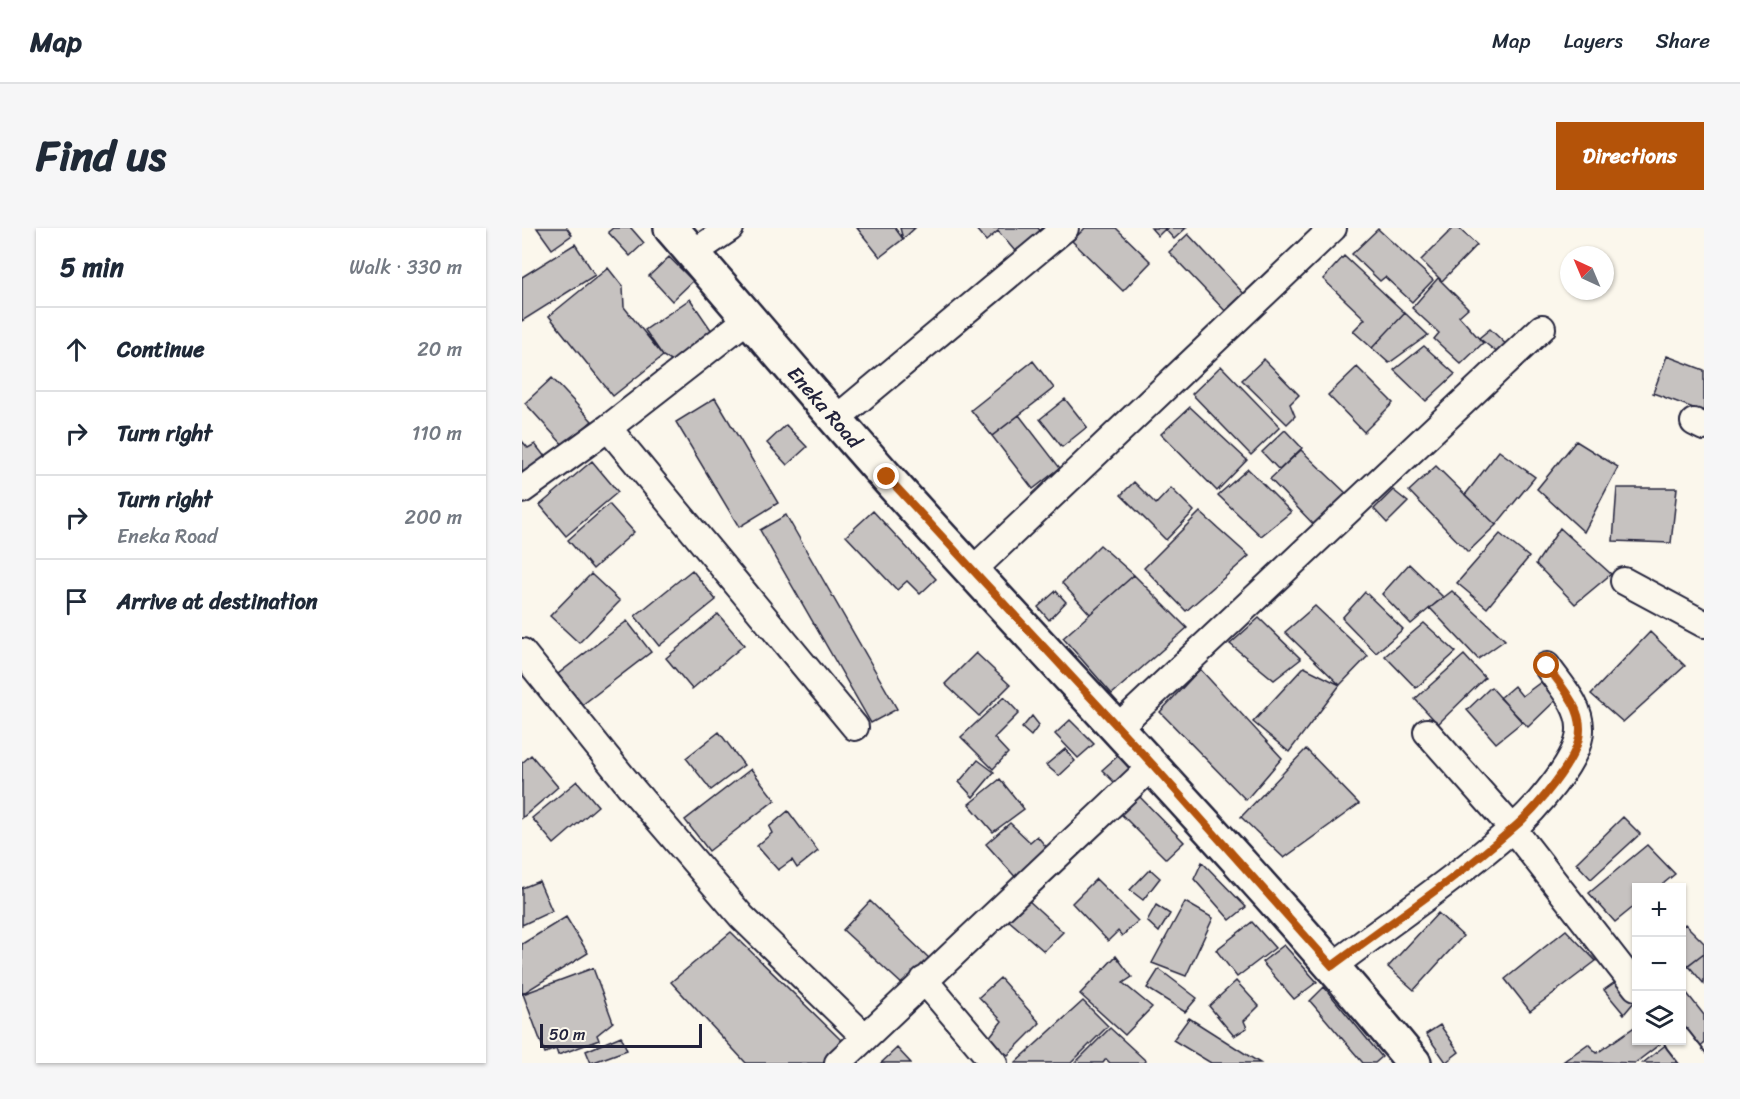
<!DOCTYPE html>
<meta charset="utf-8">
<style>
:root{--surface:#fff;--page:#f6f6f7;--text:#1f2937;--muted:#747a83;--line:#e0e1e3;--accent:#b45309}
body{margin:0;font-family:Sriracha,sans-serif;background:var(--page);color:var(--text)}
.controls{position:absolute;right:18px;bottom:18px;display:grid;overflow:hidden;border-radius:0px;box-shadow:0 2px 4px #0004}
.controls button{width:54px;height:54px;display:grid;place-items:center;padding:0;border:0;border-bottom:2px solid var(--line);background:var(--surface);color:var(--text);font:30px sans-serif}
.compass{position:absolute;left:1038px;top:18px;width:54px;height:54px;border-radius:50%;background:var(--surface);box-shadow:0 2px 4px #0004;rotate:316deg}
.scale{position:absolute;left:18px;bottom:15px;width:162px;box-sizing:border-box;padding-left:6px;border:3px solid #22223b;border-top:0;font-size:16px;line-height:21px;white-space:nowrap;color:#22223b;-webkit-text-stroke:4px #fbf7ec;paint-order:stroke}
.stop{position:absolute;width:18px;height:18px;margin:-14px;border:4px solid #b45309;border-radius:50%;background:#fff}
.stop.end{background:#b45309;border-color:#fff;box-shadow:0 2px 6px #0008}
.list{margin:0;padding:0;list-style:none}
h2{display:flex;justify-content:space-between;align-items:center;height:78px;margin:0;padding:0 24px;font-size:26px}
h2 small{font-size:20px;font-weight:400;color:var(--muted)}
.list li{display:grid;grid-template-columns:39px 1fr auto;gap:18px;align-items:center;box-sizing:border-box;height:84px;padding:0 24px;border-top:2px solid var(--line)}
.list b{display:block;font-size:22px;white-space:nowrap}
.list p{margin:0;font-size:20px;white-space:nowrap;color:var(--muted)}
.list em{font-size:20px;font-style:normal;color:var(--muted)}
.icon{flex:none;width:33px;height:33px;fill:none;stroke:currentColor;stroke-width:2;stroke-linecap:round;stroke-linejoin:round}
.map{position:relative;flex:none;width:1182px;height:835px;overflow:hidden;border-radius:0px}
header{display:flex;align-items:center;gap:36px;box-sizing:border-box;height:84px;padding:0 30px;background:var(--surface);border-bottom:2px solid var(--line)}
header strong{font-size:28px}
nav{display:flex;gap:33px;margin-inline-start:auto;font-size:21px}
.intro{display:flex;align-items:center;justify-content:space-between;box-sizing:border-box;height:144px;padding:0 36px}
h1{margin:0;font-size:42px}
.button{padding:15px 27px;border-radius:0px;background:var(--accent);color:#fff;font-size:21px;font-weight:700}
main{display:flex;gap:36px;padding:0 36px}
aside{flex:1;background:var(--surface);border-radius:0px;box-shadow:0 2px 4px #0004}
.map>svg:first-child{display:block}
.building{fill:#c6c2c0;stroke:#22223b;stroke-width:1.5}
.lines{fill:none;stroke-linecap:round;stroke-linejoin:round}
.street-casing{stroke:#22223b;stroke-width:30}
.secondary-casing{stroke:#22223b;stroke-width:38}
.street{stroke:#fbf7ec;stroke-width:26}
.secondary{stroke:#fbf7ec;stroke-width:33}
.route{stroke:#b45309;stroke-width:8}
.labels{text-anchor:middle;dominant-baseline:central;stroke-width:4.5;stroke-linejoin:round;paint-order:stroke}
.street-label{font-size:20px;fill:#22223b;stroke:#fbf7ec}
</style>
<header>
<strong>Map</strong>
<nav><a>Map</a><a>Layers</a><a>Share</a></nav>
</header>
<div class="intro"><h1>Find us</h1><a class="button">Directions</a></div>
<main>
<aside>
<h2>5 min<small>Walk · 330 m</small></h2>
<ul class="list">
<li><svg class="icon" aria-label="ahead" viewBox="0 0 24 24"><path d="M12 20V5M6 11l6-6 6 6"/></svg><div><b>Continue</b></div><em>20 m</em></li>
<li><svg class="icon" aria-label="right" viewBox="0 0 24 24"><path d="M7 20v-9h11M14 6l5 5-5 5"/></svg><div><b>Turn right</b></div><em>110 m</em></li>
<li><svg class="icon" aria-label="right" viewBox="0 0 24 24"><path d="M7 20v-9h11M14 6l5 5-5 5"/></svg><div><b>Turn right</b><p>Eneka Road</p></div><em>200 m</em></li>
<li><svg class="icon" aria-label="arrive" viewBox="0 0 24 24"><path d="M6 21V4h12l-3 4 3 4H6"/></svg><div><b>Arrive at destination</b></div></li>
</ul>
</aside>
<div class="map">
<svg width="1182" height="835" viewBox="0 0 1182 835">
<rect width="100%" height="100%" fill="#fbf7ec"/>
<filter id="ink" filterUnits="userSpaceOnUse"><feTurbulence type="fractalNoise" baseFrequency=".0167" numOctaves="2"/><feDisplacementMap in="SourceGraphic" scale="12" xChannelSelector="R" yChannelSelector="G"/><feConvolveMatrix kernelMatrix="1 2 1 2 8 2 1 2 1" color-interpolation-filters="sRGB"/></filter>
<g filter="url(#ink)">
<path class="building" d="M15,0H45L50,7L30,21Z
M91,0H109L122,15L108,28L86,4Z
M335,0H373L381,11L358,29Z
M378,0H393L381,11Z
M453,0H516L523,8L498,29L476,3L464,13Z
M563,0H594L629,34L601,63L550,13Z
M629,0H664L652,11L643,1L636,8Z
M931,0H936L955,17L920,53L899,32Z
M856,1L911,52L890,74L863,49L858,53L830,26Z
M666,6L725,69L706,86L647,24Z
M53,16L73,47L0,93V49Z
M822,28L883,85L850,120L831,103L843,91L801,51Z
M147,29L171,53L150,73L127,48Z
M86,40L101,59L102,79L141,128L91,168L27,88Z
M916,50L946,80L937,88L961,115L939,136L912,111L917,105L890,80Z
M168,71L192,106L151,134L141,128L123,102Z
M883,85L906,107L867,135L850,120Z
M968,101L990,122L982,130L957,110Z
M902,118L933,146L904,173L872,142Z
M1145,128L1182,142V184L1131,165Z
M742,131L777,167L768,176L773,188L765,196L720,152Z
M511,133L532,160L470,208L449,182Z
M699,138L758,199L729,227L670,166Z
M835,139L871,175L842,204L806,167Z
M30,150L70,193L42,218L3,175Z
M193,170L256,275L217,299L154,194Z
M543,171L565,199L540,219L518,191Z
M668,179L725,232L695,263L639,206Z
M497,187L538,240L511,261L470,208Z
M264,197L285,219L265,237L245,215Z
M763,202L780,220L757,242L740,224Z
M0,213L6,220L13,216L23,229L0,246Z
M1054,213L1096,239L1062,304L1015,261Z
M779,222L827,268L794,299L748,251Z
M977,223L1013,249L974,297L943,267Z
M70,233L96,264L44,308L18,277Z
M914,238L974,297L946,324L887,263Z
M726,241L769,284L739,308L696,267Z
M612,254L634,276L649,260L672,283L644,312L599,267Z
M1095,260H1155L1149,315L1091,313Z
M871,262L886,274L865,295L852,281Z
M87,276L112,304L71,341L46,312Z
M351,283L414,351L398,366L385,353L375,362L324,308Z
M678,284L727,328L664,383L622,340Z
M264,287L375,481L349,495L238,302Z
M1038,300L1089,346L1053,376L1014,336Z
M978,306L1007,329L965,380L935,355Z
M578,317L612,347L568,386L540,355Z
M887,336L921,369L889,396L860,366Z
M170,342L194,372L137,418L113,388Z
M69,346L98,373L57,415L28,388Z
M612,347L665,400L590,466L541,410Z
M534,363L544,374L527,392L516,379Z
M930,363L983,412L956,431L908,380Z
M843,364L881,401L854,425L820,390Z
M793,378L846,428L818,457L763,404Z
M196,386L222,417L170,461L144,430Z
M737,390L779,431L752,452L708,416Z
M105,393L129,424L60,477L36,446Z
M902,395L934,424L894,460L863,428Z
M1128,404L1163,438L1101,494L1069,466Z
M454,425L488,457L457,488L423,456Z
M942,427L963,450L916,496L893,471Z
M782,439L818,457L767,524L731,494Z
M678,441L760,530L724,572L638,484Z
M1019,454L1035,471L1006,499L978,470L992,458L1000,468Z
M969,459L1000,494L974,515L945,482Z
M482,469L497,485L472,510L486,525L471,541L439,509Z
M510,488L517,497L509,508L500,500Z
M548,492L572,516L556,530L533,506Z
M197,504L222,537L189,562L164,530Z
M543,521L553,533L537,548L524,537Z
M784,521L837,576L762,630L719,589Z
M9,527L36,559L0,590V535Z
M597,527L612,544L598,560L580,542Z
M456,532L472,544L451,569L437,554Z
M229,541L253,572L187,623L163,592Z
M478,551L502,581L471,604L447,576Z
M55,553L76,578L32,616L10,590Z
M616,567L662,614L644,631L598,585Z
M266,583L296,623L275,640L270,632L256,642L235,618L250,605L247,599Z
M1101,589L1118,606L1069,651L1054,635Z
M488,595L508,614L515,608L526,621L496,652L464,616Z
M1125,617L1153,646L1136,660H1114V677L1093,694L1067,665Z
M680,634L724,679L708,692L672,651Z
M628,641L638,650L621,672L608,662Z
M574,651L616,693L600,708L596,703L586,713L550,675Z
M17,653L30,683L0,697V660Z
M506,672L541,704L522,723L485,691Z
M348,673L409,732L382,758L321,702Z
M663,674L691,690L664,748L630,735Z
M634,677L648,686L637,704L625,693Z
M916,685L941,708L892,762L866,739Z
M44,689L66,725L0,766V716Z
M730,694L753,720L715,749L694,722Z
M1163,696L1182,715V725L1160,742V699Z
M1044,702L1074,733L1008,783L983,751Z
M209,704L322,815L302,835H224L149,754Z
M762,717L795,754L772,771L740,734Z
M1182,725V756L1166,737Z
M594,728L610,749L601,755L630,779L603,807L558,766Z
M71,740L91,794L75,807L77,812L36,827L34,821L23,825L1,766Z
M637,741L675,770L663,784L625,760Z
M478,750L518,795L486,827L466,811L480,793L457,769Z
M1096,752L1113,773L1102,786L1082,762Z
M714,753L737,778L722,793L725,800L712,808L687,778Z
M802,759L860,829L853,835H841L788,773Z
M1160,759L1182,787V816L1176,821L1160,800Z
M561,773L586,798L549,835H493Z
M667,790L738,835H689L651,812Z
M918,797L937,824L924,834L904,806Z
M1114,798V812H1135L1138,816L1113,835L1042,833L1066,816L1075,825Z
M588,800L624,833L622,835H588L584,831L581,835H553Z
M99,808L105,822L69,835L64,823Z
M1146,815L1161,835H1121Z
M375,820L389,835H359Z"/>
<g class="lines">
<g class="street-casing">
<path id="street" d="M171,25L208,0
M314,191L543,0
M1172,194L1182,199
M86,200L333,499
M0,262L86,200L227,90
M450,343L811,0
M1102,353L1182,396
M0,424L111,562L220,689L342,808
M595,500L1020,100
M905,504L991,601L1114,759
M811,738C869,694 934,650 989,602C1011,584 1058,531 1058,502C1059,478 1038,457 1025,438
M402,752L472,835
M1156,812L1174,835
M316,835L631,537"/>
</g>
<g class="secondary-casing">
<g id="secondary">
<path id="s1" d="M149,0C221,83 292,168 366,251C541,446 725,633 892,835"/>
</g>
</g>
<use href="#street" class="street"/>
<use href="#secondary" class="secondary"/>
</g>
</g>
<g class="lines" filter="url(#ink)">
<path class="route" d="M365,249L631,537L810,738C869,694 935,650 989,602C1011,584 1058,531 1058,502C1059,478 1038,457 1025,438"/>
</g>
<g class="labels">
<g class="street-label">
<text stroke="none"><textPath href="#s1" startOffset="236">Eneka Road</textPath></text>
</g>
</g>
</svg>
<div class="controls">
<button>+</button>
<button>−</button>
<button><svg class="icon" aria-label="layers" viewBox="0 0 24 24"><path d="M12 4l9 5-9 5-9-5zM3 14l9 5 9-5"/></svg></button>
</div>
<svg class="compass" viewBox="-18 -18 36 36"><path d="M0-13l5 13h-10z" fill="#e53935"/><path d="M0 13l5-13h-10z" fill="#747a83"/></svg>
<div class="scale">50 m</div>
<div class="stop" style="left:1025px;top:438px"></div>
<div class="stop end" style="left:365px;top:249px"></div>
</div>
</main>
